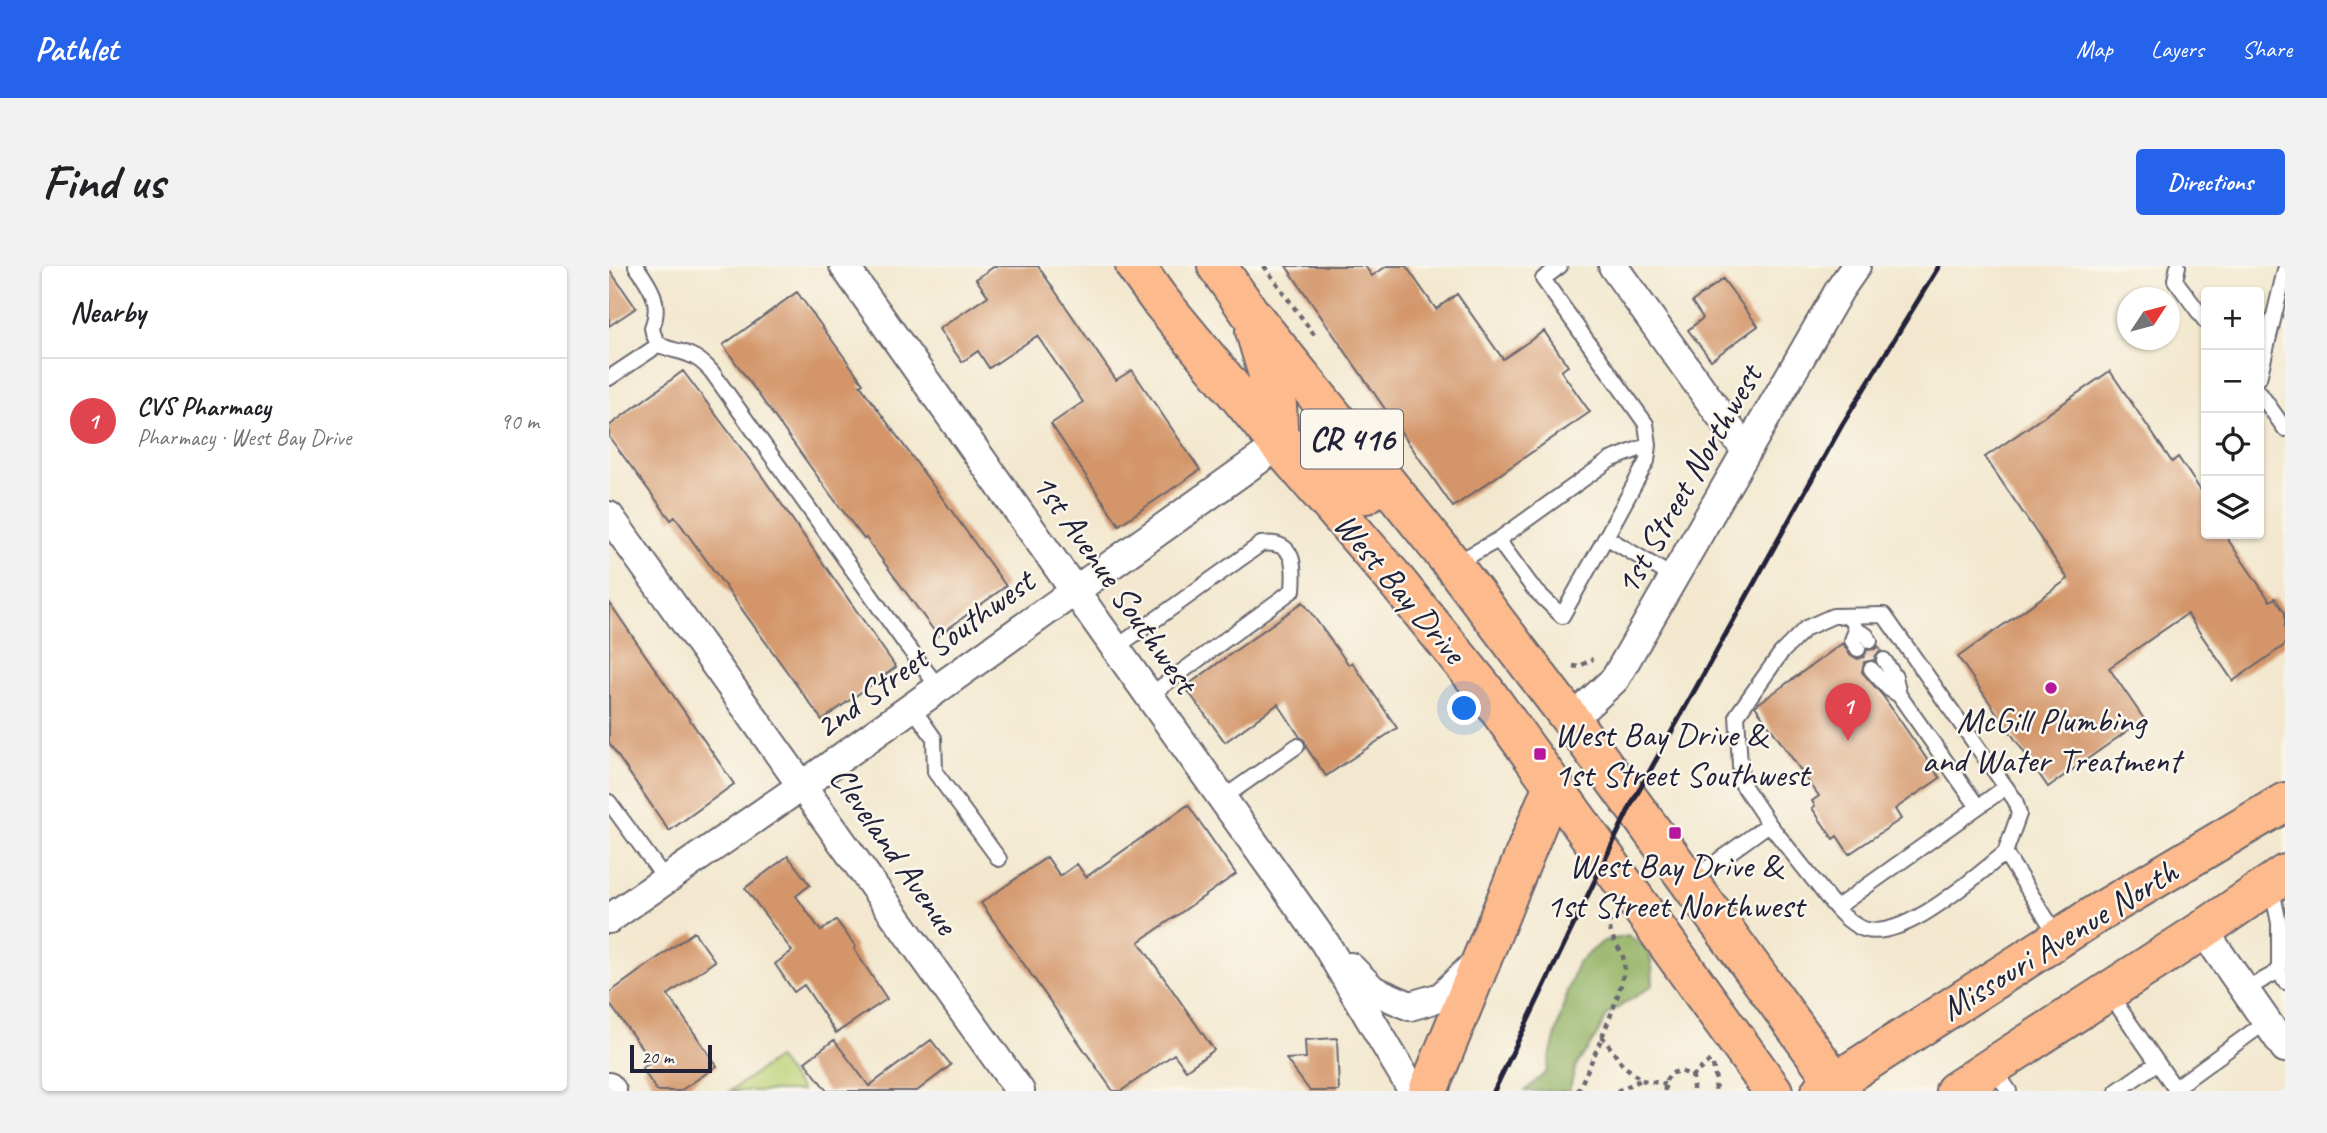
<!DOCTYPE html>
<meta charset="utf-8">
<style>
:root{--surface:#fff;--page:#f2f2f2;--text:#202124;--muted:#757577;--line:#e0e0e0;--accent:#2563eb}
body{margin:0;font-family:Caveat,sans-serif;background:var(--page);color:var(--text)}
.controls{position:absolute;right:21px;top:21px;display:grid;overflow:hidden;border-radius:7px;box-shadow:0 2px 5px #0004}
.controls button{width:63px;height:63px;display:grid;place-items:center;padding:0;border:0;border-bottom:2px solid var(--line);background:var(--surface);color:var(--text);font:35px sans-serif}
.compass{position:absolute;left:1508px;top:21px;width:63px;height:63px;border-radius:50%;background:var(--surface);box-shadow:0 2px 5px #0004;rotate:54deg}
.scale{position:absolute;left:21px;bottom:18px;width:82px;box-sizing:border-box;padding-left:7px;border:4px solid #22223b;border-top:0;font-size:19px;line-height:24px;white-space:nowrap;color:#22223b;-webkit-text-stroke:5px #fbf7ec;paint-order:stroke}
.you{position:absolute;left:856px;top:443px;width:24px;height:24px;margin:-18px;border:5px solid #fff;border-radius:50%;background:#1a73e8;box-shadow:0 0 0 10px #1a73e833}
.badge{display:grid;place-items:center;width:46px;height:46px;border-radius:50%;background:var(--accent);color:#fff;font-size:23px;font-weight:700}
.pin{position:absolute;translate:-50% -58px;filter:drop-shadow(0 2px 4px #0008)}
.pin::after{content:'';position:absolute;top:37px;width:24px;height:21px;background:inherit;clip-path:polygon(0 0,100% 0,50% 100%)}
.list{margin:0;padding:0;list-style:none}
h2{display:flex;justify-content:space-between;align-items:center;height:91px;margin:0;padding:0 28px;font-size:30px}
h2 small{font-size:23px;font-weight:400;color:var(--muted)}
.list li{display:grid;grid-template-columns:46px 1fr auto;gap:21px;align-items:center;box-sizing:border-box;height:126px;padding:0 28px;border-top:2px solid var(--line)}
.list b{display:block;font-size:26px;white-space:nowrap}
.list p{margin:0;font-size:23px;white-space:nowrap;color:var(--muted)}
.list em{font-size:23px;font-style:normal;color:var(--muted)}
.icon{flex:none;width:38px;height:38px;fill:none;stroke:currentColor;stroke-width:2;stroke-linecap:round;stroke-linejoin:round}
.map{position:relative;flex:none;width:1676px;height:825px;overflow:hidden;border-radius:7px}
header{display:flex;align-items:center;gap:42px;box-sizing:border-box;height:98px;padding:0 35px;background:var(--accent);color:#fff}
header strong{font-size:33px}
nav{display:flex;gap:38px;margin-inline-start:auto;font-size:24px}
.intro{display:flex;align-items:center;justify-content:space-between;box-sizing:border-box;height:168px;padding:0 42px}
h1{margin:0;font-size:49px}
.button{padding:18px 32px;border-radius:7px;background:var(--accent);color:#fff;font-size:24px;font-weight:700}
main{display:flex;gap:42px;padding:0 42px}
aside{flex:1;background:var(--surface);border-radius:7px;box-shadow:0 2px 5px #0004}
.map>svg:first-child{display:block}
.green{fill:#bcd277;stroke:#6f7a59;stroke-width:2}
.forest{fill:#95b468;stroke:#5c6b52;stroke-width:2}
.building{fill:#d39569}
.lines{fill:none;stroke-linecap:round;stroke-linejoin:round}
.lane-casing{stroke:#6b676f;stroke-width:18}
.street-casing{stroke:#6b676f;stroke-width:32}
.primary-casing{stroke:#6b676f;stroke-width:42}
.path{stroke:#6b676f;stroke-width:4.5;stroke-dasharray:5 5;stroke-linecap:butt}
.lane{stroke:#fff;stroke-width:14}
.street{stroke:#fff;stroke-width:28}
.primary{stroke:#fcba8d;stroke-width:38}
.rail{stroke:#22223b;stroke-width:5}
.poi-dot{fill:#b5179e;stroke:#fbf7ec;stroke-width:2.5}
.labels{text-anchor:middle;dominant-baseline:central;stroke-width:5;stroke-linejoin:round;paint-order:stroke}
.shield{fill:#fbf7ec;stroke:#636270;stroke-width:2}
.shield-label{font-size:33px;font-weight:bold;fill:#22223b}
.street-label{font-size:35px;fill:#22223b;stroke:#fbf7ec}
.poi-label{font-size:35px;fill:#22223b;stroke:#fbf7ec}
</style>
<header>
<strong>Pathlet</strong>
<nav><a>Map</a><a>Layers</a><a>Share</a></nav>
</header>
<div class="intro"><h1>Find us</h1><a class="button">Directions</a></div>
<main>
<aside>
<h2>Nearby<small></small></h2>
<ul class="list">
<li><span class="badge" style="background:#e0444e">1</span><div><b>CVS Pharmacy</b><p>Pharmacy · West Bay Drive</p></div><em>90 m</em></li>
</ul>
</aside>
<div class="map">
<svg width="1676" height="825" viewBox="0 0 1676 825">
<rect width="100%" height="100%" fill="#fbf7ec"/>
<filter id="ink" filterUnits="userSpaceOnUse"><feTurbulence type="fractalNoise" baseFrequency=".0143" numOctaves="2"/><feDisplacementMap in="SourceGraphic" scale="14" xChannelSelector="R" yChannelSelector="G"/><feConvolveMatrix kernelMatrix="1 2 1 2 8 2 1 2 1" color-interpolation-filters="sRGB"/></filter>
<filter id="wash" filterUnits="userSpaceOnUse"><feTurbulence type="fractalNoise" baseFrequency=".00686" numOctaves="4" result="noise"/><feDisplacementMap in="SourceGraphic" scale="28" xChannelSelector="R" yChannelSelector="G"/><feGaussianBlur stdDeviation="1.57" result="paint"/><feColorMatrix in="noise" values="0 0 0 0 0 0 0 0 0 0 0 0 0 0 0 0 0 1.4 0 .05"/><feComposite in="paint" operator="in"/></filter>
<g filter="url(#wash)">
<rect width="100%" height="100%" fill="#f3e8cf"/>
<path class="green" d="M168,792L193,825H121Z"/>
<path class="forest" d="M1019,670L1039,683L1043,700L1044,719L998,749L988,769L967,800L960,825H916L937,806L958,726L969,696L995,675Z"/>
<g id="blocks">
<path class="building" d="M386,0H429L507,114L523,104L591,204L510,259L442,158L474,136L428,70L380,102L369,85L353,96L330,63L379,30L367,13Z
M677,0H756L763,10L778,0H797L827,43L848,28L894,93L935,65L959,100L952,105L981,146L844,241Z
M0,3L27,42L0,60Z
M1114,13L1149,60L1102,94L1079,64L1094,52L1083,36Z
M188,26L254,117L251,119L397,320L329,370L257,272L255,273L221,228L114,79Z
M74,105L150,206L287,401L213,454L66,251L62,254L0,171V160Z
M1501,105L1563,196L1569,191L1597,232V268H1615L1661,335L1666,332L1676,347V379L1624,415L1578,348L1500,402L1535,453L1439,521L1349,391L1459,313L1376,191Z
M0,336L125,518L60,565L0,477Z
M694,336L740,399L743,396L788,462L717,510L697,481L696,475L691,471L669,438L616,476L576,421Z
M1234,377L1241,389L1249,393L1255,391L1258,384L1266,383L1269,380L1272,385L1267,389L1265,394L1255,396L1253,406L1274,430L1331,512L1286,543L1292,553L1240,588L1228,570L1224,573L1203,542L1206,540L1203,535L1210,530L1146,440Z
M579,539L627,608L530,676L605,784L577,804L565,788L512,825H504L372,637L438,591L451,610L468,598L477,611Z
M179,590L201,619L187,630L212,665L227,654L247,681L245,683L278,733L227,767L195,719L185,726L166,698L183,685L136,622Z
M85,666L106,695L59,729L108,800L71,825H48L33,802L43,796L0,737V727Z
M728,772L730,825H701L677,793L697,792L696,774Z
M225,774L260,820L322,774L342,799L308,825H218L196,796Z"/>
</g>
</g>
<g filter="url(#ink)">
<use href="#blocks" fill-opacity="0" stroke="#6b676f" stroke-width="2"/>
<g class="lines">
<g class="lane-casing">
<path id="lane" d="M27,0C42,21 53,37 43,62C47,87 65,81 81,89C91,93 97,99 103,106L295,376L330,422
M951,0L934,13L1037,158L1040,179L1038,195L997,271L1064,311
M1569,0L1566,14L1597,56
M0,112L51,78
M1650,112L1676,4
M1650,126L1676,163
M997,271L953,350L924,322L889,274L1001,194L1040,179
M845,298L889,274
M1242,350L1247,364L1243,374L1249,383
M1247,364L1257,369L1261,375
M508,381L652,278C686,274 686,298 684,324L541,429
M1275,394L1286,411L1290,429
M1262,403L1280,423L1290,429L1369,541
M303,441L325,472L326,506L390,593
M614,532L688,480
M0,536L57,614
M1160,558C1176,578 1191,597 1207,617C1219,632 1231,650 1248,660C1287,684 1365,611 1396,587
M1081,615L1160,558L1132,516L1128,449L1172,387L1197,362L1224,350L1275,349L1406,534L1410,548L1396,587L1449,671
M1662,619L1670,657V705L1676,716
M1227,642L1397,521
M1636,724L1670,705
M1499,726L1568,825
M1385,803L1400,825
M1566,822L1658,755
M1508,825L1548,797"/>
</g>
<g class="street-casing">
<path id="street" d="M235,0L716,677L804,825
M1004,0L1137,185
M0,250L411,825
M962,454L1006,413L1231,23L1247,0
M0,653L194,519L670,179
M1594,664L1676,782
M741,701L764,724L801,740L832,731L865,699
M0,821L3,825"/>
</g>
<g class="primary-casing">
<path id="primary" d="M526,0L549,32L670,179L783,310L874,422L1164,825
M608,0L641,47L844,299L962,454L1233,825
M646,65L668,139L670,179
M670,179L724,190L757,228
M819,825L944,519
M1212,825L1492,645L1676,536
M1346,825L1594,664L1676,608"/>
</g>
<path class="path" d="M655,0L706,70
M964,400L969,401L984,393
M993,770L1013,798L1032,814L1056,818
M1104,799L1107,815L1106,825
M1082,811L1102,794
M969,825C980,801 1019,718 1015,695C1013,681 999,674 1001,655
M1008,825L1032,814
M1056,825C1054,807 1070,799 1084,812V825"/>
<use href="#lane" class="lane"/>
<use href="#street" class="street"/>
<use href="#primary" class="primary"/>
<path class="rail" d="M885,825L1023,537L1233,159L1330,0"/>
</g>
</g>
<g class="poi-dot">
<circle cx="1442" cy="422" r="7"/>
<rect x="924" y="481" width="14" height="14" rx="3.5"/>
<rect x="1059" y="560" width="14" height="14" rx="3.5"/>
</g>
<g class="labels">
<rect class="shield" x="692" y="143.5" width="102" height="59" rx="5"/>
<g class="shield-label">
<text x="743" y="173">CR 416</text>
</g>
<g class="street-label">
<text transform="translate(1079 214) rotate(-60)">1st Street Northwest</text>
<text transform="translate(506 317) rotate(55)">1st Avenue Southwest</text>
<text transform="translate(791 322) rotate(50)">West Bay Drive</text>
<text transform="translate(315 388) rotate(-36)">2nd Street Southwest</text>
<text transform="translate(285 584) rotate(55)">Cleveland Avenue</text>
<text transform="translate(1450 674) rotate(-32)">Missouri Avenue North</text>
</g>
<g class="poi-label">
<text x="1442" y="454">McGill Plumbing<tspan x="1442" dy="40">and Water Treatment</tspan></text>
<text x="945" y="468" text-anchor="start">West Bay Drive &amp;<tspan x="945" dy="40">1st Street Southwest</tspan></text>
<text x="1066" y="599">West Bay Drive &amp;<tspan x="1066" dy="40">1st Street Northwest</tspan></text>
</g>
</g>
</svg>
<div class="controls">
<button>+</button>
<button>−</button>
<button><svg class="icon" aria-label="locate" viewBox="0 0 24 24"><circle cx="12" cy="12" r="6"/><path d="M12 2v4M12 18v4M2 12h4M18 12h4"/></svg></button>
<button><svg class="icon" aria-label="layers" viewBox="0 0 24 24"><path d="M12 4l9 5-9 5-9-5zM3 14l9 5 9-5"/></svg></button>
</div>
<svg class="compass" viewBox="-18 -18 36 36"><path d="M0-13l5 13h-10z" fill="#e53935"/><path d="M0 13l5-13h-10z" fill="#757577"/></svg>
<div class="scale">20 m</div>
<div class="you"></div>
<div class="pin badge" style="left:1239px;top:475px;background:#e0444e">1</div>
</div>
</main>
